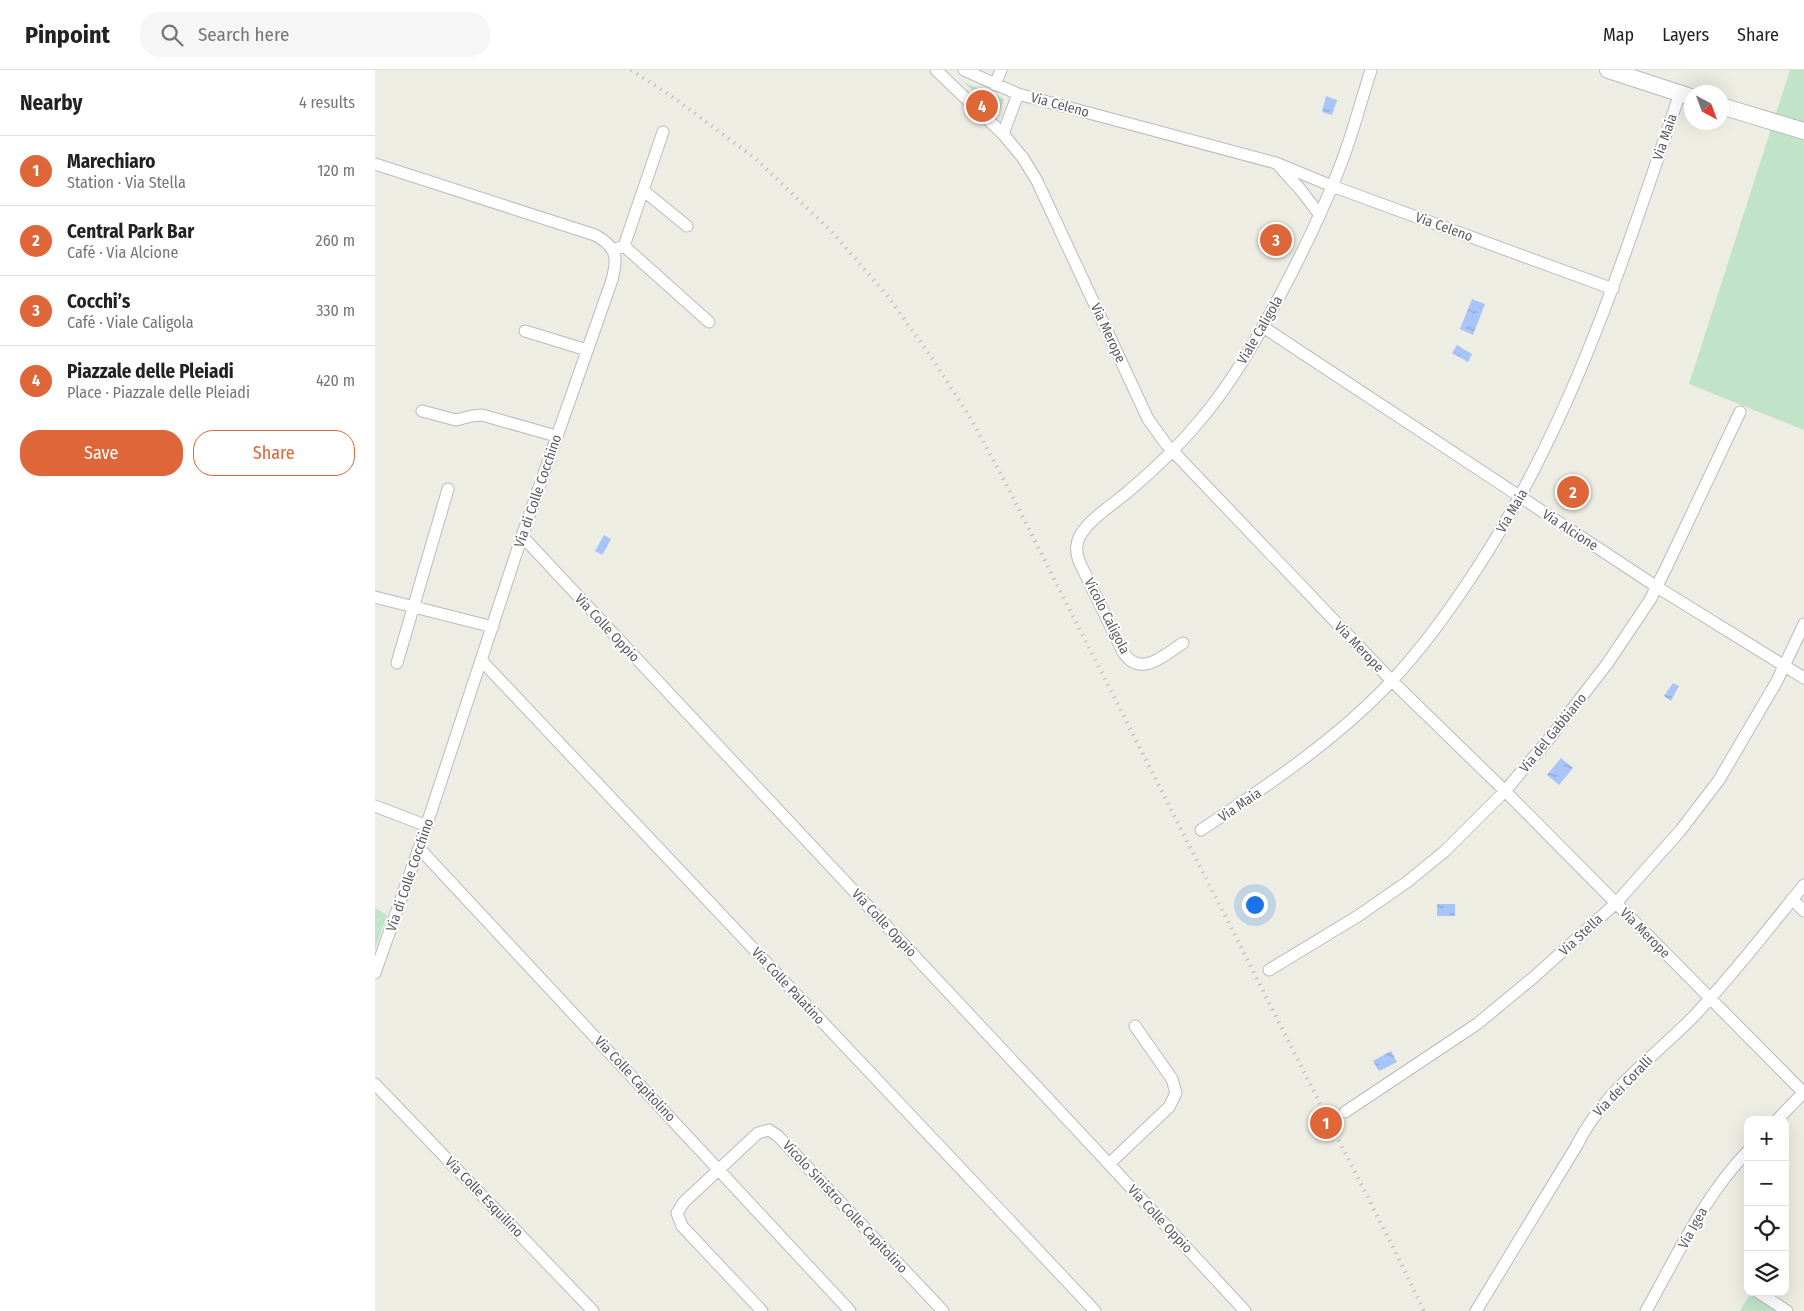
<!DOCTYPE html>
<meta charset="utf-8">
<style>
:root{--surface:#fff;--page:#f6f6f6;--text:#222;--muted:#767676;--line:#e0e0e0;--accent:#de6638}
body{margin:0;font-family:"Fira Sans Condensed",sans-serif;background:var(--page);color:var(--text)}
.controls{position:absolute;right:15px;bottom:15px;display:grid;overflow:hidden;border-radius:10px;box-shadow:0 5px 20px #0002}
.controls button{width:45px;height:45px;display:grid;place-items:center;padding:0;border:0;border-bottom:1px solid var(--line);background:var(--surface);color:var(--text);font:25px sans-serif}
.compass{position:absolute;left:1309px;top:15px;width:45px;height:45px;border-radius:50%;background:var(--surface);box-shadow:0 5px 20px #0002;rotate:139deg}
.you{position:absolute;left:879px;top:834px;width:18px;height:18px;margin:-12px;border:4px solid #fff;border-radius:50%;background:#1a73e8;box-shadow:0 0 0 8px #1a73e833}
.badge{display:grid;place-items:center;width:32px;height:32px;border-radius:50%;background:var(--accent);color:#fff;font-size:16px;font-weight:700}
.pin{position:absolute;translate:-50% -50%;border:2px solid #fff;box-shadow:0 1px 5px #0006}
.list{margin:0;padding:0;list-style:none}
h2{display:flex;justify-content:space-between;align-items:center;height:65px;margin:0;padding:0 20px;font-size:21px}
h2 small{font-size:16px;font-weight:400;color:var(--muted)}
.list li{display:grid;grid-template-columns:32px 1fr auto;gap:15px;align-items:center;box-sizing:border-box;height:70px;padding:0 20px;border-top:1px solid var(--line)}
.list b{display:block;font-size:19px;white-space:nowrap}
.list p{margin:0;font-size:16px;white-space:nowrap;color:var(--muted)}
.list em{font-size:16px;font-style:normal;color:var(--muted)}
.actions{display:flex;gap:10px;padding:15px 20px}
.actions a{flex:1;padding:11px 0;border:1px solid var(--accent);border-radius:20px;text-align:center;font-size:18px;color:var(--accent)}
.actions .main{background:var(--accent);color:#fff}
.icon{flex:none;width:28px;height:28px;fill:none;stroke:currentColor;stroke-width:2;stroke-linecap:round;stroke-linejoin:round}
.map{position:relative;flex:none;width:1429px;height:1241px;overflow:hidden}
header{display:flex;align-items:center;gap:30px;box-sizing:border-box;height:70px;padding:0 25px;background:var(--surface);border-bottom:1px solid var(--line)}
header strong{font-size:24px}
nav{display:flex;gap:28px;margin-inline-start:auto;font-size:18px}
.search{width:350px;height:45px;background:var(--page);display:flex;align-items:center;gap:12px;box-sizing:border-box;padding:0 18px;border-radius:20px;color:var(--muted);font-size:19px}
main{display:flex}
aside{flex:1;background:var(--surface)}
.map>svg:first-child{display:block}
.green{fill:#c1e3c8}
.water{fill:url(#water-ripples)}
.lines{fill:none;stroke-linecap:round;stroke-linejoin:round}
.minor-casing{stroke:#babbc1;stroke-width:13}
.secondary-casing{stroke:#b9bac0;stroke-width:18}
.minor{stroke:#fff;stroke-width:11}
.secondary{stroke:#fff;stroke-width:16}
.rail{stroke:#b5b6b6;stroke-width:4;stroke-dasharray:1 6;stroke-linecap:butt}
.labels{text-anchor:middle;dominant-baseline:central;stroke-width:4;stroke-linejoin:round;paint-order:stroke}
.street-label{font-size:14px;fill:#5b5d63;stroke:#fff}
</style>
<header>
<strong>Pinpoint</strong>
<div class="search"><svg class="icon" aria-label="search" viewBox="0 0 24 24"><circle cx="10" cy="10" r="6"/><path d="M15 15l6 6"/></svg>Search here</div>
<nav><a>Map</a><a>Layers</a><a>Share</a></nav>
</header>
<main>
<aside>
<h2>Nearby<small>4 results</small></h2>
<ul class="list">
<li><span class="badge">1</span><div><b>Marechiaro</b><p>Station · Via Stella</p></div><em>120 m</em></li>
<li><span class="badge">2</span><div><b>Central Park Bar</b><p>Café · Via Alcione</p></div><em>260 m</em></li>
<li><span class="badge">3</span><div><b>Cocchi’s</b><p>Café · Viale Caligola</p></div><em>330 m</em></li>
<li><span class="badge">4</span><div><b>Piazzale delle Pleiadi</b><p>Place · Piazzale delle Pleiadi</p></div><em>420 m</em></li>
</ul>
<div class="actions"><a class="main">Save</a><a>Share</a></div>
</aside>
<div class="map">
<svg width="1429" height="1241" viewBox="0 0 1429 1241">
<defs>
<pattern id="water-ripples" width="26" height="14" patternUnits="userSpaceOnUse" patternTransform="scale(1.25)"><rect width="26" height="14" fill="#a7c5f9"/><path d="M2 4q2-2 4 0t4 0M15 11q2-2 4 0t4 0" fill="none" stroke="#8ba3cd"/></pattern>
</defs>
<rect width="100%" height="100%" fill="#edede3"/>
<path class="green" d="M1415,0H1429V360L1314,314Z
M588,12L629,29L624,43Z
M0,838L12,845L0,880Z
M1375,1224L1401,1241H1365Z"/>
<path class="water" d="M951,26L962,30L957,45L947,42Z
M1097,229L1110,234L1098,265L1085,259Z
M1082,275L1097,284L1093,292L1077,283Z
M229,465L236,469L227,485L220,481Z
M1298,613L1304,616L1296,631L1289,626Z
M1186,688L1198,698L1184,715L1172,705Z
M1062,834H1080V846H1062Z
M1016,981L1022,992L1004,1001L998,991Z"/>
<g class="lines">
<g class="minor-casing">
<path id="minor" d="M561,0L628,64L643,24
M589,0L643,24L901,93L957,116L1238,219
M620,15L626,0
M628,64L648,88L662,111L773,349L791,374L1017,611L1130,721L1429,1023
M0,94L220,165C242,177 243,187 237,210L147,466L44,778L0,903
M904,96L925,119L945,145
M269,121L312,156
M249,176L288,62
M238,180L249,176L334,252
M888,257L1282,517L1429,608
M150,261L212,280
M47,341L81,350L97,346L107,345L181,366
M147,466L734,1094L870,1241
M0,527L118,557
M808,573C789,585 766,609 748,582L704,491C701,483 700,475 705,466C714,449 740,433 755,420C781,398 805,375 827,348C857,312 880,272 902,231C926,186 948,141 966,94C978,63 986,31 996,0
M107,591L720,1241
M22,593L73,419
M0,736L52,756
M826,760C890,717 954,675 1009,619C1041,586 1070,547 1095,509C1196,358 1247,193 1305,23
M44,778L475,1241
M1417,829L1429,841
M894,900L983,846L1032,812L1070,781L1130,721L1174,669L1232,594L1275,530L1292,496L1365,342
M0,1014L218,1241
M970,1042L1102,954L1159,907L1241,833L1305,761L1344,710L1402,611L1429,554
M1402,1050L1428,1023
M734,1094L794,1037L801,1023L797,1009L760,956
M1383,1222L1412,1241
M387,1241L307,1156L302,1143L309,1132L383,1063L394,1060L403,1066L568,1241
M1101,1241L1202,1075C1228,1022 1278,988 1319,946C1358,905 1393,859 1429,815
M1271,1241C1302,1186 1329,1126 1373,1081"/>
</g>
<g class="secondary-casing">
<path id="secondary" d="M1233,0L1316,27
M1346,36L1429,61"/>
</g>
<use href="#minor" class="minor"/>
<use href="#secondary" class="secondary"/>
<path class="rail" d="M256,0L299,28L381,89L458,163L511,224L557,288L596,349L630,412L1025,1191L1049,1241"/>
</g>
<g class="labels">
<g class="street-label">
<text transform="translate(685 35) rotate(15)">Via Celeno</text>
<text transform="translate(1290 67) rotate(-71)">Via Maia</text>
<text transform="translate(1069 157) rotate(20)">Via Celeno</text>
<text transform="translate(885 260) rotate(-60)">Viale Caligola</text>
<text transform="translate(733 263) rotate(65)">Via Merope</text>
<text transform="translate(163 421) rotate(-71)">Via di Colle Cocchino</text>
<text transform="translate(1137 441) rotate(-60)">Via Maia</text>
<text transform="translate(1195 460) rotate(33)">Via Alcione</text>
<text transform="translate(732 546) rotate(63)">Vicolo Caligola</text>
<text transform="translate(232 558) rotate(47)">Via Colle Oppio</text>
<text transform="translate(984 577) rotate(46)">Via Merope</text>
<text transform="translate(1178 663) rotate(-51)">Via del Gabbiano</text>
<text transform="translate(865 735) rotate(-34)">Via Maia</text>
<text transform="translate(35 805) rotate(-71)">Via di Colle Cocchino</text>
<text transform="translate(509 853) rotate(47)">Via Colle Oppio</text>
<text transform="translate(1270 863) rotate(45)">Via Merope</text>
<text transform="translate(1206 865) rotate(-43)">Via Stella</text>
<text transform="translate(413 916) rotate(47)">Via Colle Palatino</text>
<text transform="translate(260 1009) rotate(47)">Via Colle Capitolino</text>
<text transform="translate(1248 1016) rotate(-46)">Via dei Coralli</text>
<text transform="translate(109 1127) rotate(46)">Via Colle Esquilino</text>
<text transform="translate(470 1137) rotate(47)">Vicolo Sinistro Colle Capitolino</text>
<text transform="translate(785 1149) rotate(47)">Via Colle Oppio</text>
<text transform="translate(1318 1158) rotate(-61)">Via Igea</text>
</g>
</g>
</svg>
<div class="controls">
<button>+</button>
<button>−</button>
<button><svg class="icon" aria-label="locate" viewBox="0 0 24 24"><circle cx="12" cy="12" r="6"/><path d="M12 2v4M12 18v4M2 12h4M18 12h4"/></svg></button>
<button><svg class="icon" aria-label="layers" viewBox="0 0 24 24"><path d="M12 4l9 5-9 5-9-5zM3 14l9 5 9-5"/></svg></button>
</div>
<svg class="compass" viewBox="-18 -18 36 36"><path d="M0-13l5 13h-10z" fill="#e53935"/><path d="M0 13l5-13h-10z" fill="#767676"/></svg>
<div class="you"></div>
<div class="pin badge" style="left:951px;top:1053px">1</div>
<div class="pin badge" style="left:1198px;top:422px">2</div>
<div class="pin badge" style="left:901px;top:170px">3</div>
<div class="pin badge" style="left:607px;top:36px">4</div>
</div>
</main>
